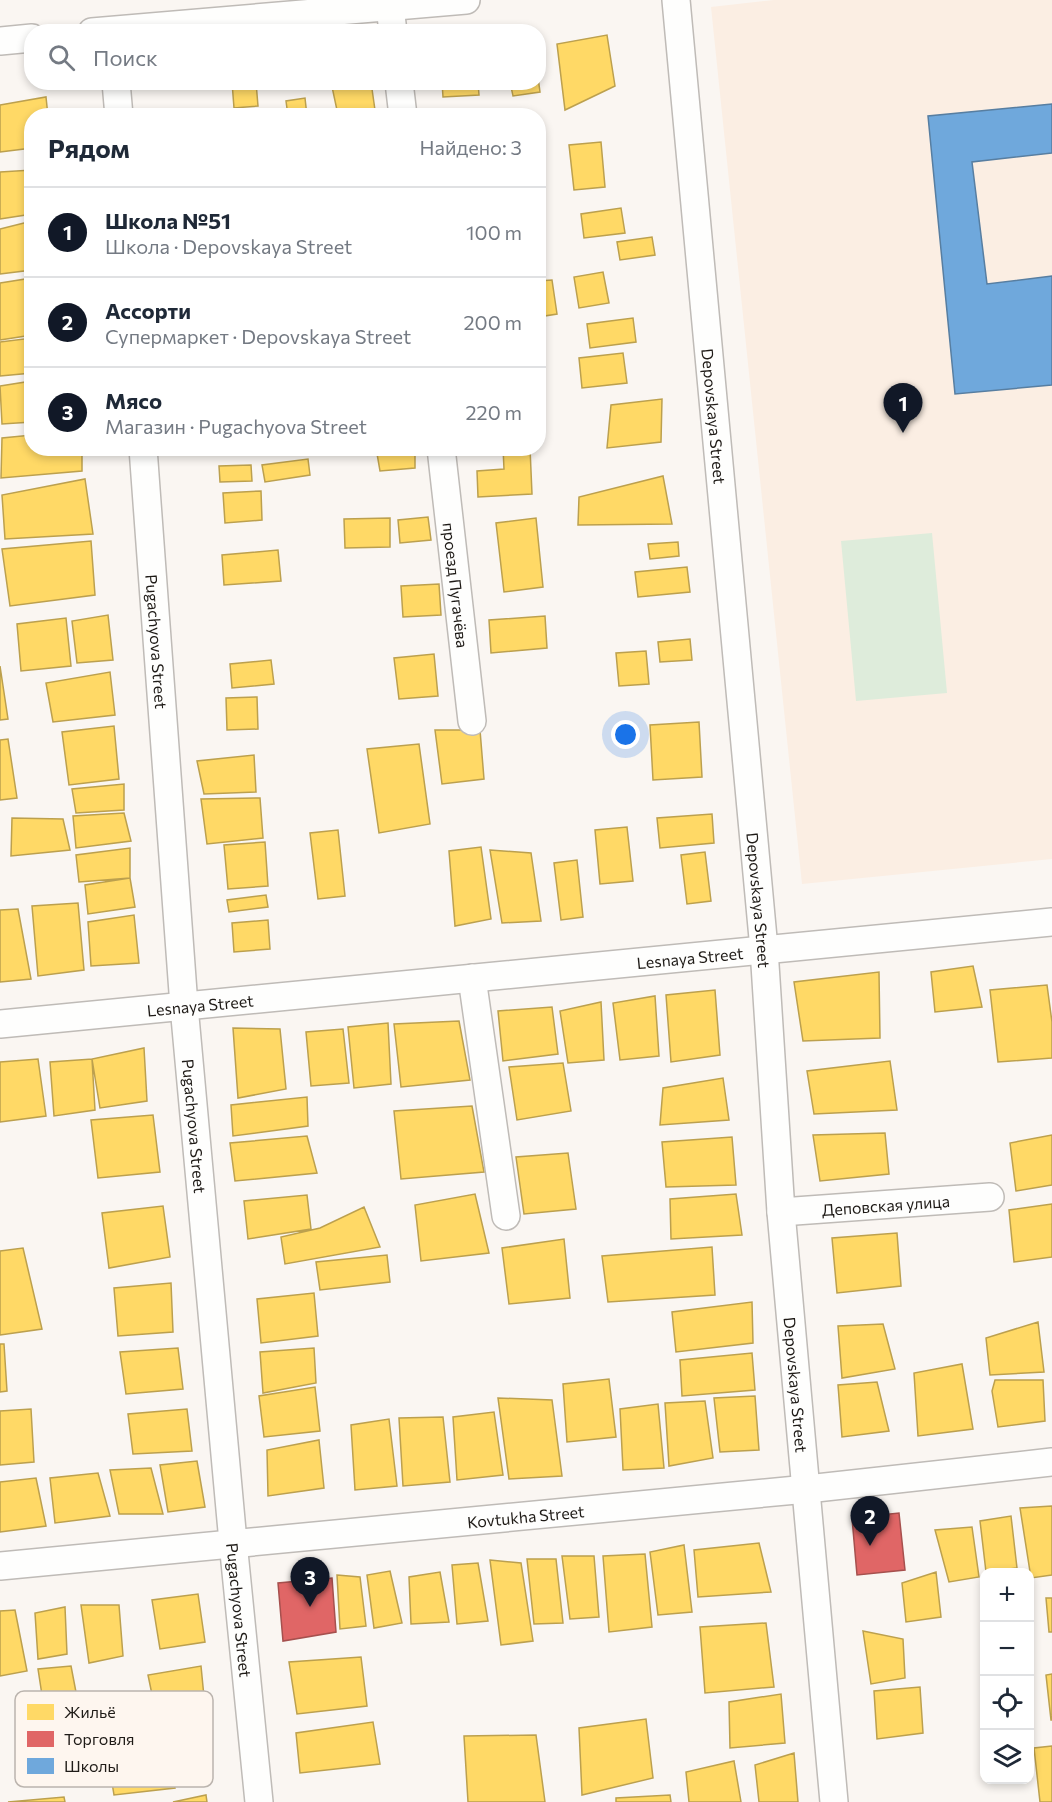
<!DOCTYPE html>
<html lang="ru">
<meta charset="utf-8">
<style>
:root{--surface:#fff;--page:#f2f2f3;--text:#1f2937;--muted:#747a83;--line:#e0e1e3;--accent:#111827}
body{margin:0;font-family:Commissioner,sans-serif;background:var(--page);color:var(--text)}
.controls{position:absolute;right:18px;bottom:18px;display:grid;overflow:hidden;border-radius:12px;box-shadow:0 3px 9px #0003}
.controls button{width:54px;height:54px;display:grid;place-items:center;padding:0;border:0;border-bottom:2px solid var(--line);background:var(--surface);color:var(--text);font:30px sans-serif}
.you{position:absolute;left:626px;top:735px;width:21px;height:21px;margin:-15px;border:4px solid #fff;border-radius:50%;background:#1a73e8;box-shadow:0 0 0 9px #1a73e833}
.badge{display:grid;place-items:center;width:39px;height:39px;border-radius:50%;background:var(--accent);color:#fff;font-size:20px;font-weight:700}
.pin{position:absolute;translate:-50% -50px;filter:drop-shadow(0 2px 3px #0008)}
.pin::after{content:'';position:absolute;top:32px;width:21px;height:18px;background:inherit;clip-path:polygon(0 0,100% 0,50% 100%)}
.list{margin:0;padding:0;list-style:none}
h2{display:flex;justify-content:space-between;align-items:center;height:78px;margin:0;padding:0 24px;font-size:26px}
h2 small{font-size:20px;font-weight:400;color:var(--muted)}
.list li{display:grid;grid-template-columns:39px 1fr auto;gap:18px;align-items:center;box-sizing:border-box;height:90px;padding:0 24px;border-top:2px solid var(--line)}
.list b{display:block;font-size:22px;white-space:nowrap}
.list p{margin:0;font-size:20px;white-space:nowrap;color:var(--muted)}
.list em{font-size:20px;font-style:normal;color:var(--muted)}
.icon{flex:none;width:33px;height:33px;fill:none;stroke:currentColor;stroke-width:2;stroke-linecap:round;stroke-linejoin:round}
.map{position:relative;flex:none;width:1052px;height:1802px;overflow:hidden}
.search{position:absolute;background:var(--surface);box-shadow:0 3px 9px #0003;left:24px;top:24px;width:522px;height:66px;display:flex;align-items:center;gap:15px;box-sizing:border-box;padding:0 21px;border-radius:24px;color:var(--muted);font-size:22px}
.panel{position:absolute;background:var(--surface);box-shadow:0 3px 9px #0003;left:24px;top:108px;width:522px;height:348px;border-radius:24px}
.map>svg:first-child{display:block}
.built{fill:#fbeee3}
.pitch{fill:#deecdb}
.homes{fill:#ffd966;stroke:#bca04e;stroke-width:1.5}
.shops{fill:#e06666;stroke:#a6504e;stroke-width:1.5}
.schools{fill:#6fa8dc;stroke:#577ea1;stroke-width:1.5}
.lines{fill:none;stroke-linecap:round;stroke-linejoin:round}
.minor-casing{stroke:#bfbbb7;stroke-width:30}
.minor{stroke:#fefefd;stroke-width:27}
.labels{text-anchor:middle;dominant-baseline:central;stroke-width:6;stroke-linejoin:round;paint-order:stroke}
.street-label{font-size:16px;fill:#1f1b17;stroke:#fef6ef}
.key{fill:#fef6ef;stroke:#bbb4ae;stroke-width:1.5}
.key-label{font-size:16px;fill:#1f1b17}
</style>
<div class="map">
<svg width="1052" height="1802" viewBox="0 0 1052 1802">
<rect width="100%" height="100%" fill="#faf6f2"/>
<path class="built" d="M774,0H1052V859L802,884L711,7Z"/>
<path class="pitch" d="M932,533L947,693L856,701L841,541Z"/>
<path class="homes" d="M607,35L615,86L565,110L557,44Z
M538,77L540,92L513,96L510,82H538Z
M232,82H256L258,106L234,108Z
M331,82H371L375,110L338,115Z
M442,82H478L479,95L443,97Z
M46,97L48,116H32V148L0,152V105Z
M305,98L307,116H288L286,101Z
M601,142L605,187L574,190L569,145Z
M32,170V214L0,219V172Z
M621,208L625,233L584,238L581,214Z
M32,221V270L0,274V229Z
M652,237L655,255L620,260L617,242Z
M603,272L609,303L579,308L574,277Z
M32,278V335L0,340V283Z
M552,280L557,314L538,317V281Z
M633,318L636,342L590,348L587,324Z
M32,338V373L0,376V342Z
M623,353L627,383L582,388L579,358Z
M32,381V422L2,424L0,386Z
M662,399L661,442L607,448L611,405Z
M32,435V448H82V471L1,478L2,438Z
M376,448H415V468L380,471Z
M503,448H530L532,494L478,497L477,471L504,469Z
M308,459L310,475L265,482L262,465Z
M251,465L252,481L220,482L219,466Z
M663,476L672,524L578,525L579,497Z
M85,479L93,534L5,539L2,495Z
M261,491L262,520L225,523L223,493Z
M428,517L431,540L400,543L398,520Z
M390,518V547L345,548L344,519Z
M536,518L543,587L504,592L496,523Z
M91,541L95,595L10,606L2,549Z
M678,542L679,556L650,559L648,544Z
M278,550L281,581L224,585L222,555Z
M687,567L690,592L638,597L635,572Z
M439,584L441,615L403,617L401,586Z
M108,615L113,660L77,663L72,621Z
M545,616L547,648L491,653L489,620Z
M66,618L71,666L21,671L17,624Z
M690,639L692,660L660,662L658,642Z
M646,651L649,684L619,686L616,653Z
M434,654L438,696L399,699L394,658Z
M271,660L274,684L232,688L230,664Z
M0,666L8,719L0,720Z
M110,672L115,715L53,722L46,683Z
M257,697L258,729L227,730L226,698Z
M699,722L702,777L653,780L650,725Z
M114,726L119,779L69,785L62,732Z
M435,730H480L484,779L442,784Z
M8,739L17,798L0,800V740Z
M419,744L430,824L379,833L367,749Z
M254,755L256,792L204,794L197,761Z
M124,784V810L76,813L72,789Z
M260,798L263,838L207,844L201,799Z
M124,813L131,841L76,848L73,816Z
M712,814L714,843L660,848L657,818Z
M12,818L63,819L70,850L11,856Z
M627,827L633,881L600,884L595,830Z
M338,830L345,896L318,899L310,833Z
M265,842L268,886L228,889L224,845Z
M481,847L491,919L455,926L449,851Z
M130,848V878L79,882L76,855Z
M490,850L531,853L541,921L502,923Z
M705,852L711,901L687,904L681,855Z
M577,860L583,917L561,920L554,863Z
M130,878L135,907L88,914L85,885Z
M266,895L268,907L229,912L227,900Z
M78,903L84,970L38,976L32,906Z
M18,909L31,979L0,982V910Z
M134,915L139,963L91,966L88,922Z
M268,920L270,949L234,952L232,923Z
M973,966L982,1007L935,1012L931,972Z
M879,972L880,1038L803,1041L794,982Z
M1047,985L1052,1022V1058L998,1062L990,990Z
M715,990L720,1055L671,1062L666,995Z
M655,996L659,1056L620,1060L613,1003Z
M601,1002L604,1060L568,1063L560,1011Z
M552,1007L558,1054L503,1061L498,1011Z
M459,1021L470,1080L401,1087L394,1024Z
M388,1023L391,1084L354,1088L348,1027Z
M233,1028L280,1029L286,1089L238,1098Z
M343,1029L349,1083L311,1086L306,1032Z
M144,1048L147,1101L100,1108L92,1059Z
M38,1059L46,1116L0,1122V1062Z
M92,1059L95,1110L54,1116L50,1062Z
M890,1061L897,1110L814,1114L807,1071Z
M563,1063L571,1111L517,1120L509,1067Z
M723,1078L729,1120L660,1125L663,1088Z
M307,1097L308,1126L233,1136L231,1105Z
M472,1106L484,1172L401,1179L394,1111Z
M153,1115L160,1172L98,1178L91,1120Z
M885,1133L889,1174L820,1181L813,1135Z
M1052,1135V1185L1016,1191L1010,1143Z
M307,1136L317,1173L235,1181L230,1143Z
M732,1137L736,1185L666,1187L662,1142Z
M568,1153L576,1209L524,1214L516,1157Z
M475,1194L489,1253L421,1261L415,1205Z
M736,1194L742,1235L671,1239L670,1199Z
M307,1195L311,1229L248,1239L244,1201Z
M1052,1204V1257L1014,1262L1009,1210Z
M163,1206L170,1257L109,1268L102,1213Z
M364,1207L380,1247L285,1264L281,1237L320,1228Z
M897,1233L901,1286L837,1293L832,1238Z
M564,1239L570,1298L509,1304L502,1248Z
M712,1247L715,1295L608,1302L602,1256Z
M23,1248L42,1329L0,1335V1251Z
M387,1255L390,1282L320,1290L316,1262Z
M171,1283L173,1332L118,1336L114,1288Z
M314,1293L318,1336L261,1343L257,1299Z
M752,1302L753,1343L676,1352L672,1312Z
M1038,1322L1044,1372L990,1375L986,1338Z
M883,1324L895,1369L842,1378L838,1326Z
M0,1344H4L7,1391L0,1392Z
M178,1348L183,1389L126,1394L120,1352Z
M314,1348L316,1383L263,1393L260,1352Z
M752,1353L755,1390L682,1396L680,1360Z
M962,1364L973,1429L918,1436L914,1373Z
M609,1379L616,1437L567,1442L563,1384Z
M995,1380H1043L1045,1421L998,1427L992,1391Z
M877,1382L889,1431L842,1437L838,1385Z
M315,1387L320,1431L264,1437L259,1396Z
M755,1396L759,1450L720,1452L714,1398Z
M498,1398L552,1400L562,1476L509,1479Z
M705,1401L713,1458L669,1466L665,1403Z
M658,1404L664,1468L623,1470L620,1409Z
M31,1409L34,1462L0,1465V1411Z
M187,1409L192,1451L133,1454L128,1414Z
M494,1412L503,1475L457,1480L453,1417Z
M443,1417L450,1482L403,1486L399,1418Z
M389,1419L397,1486L355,1490L351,1425Z
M319,1440L324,1488L268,1496L267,1450Z
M197,1461L205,1507L168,1512L160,1465Z
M151,1468L163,1514H119L110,1470Z
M98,1473L110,1516L55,1523L50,1478Z
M36,1478L46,1526L0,1532V1482Z
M1052,1506V1575L1031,1578L1020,1508Z
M1011,1516L1017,1568L986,1572L980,1521Z
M972,1527L979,1577L949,1582L935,1530Z
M759,1543L771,1592L698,1597L694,1550Z
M684,1545L692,1612L658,1615L650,1552Z
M645,1554L652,1627L609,1632L603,1556Z
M562,1556H594L599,1617L570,1619Z
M527,1559H556L563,1623L534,1624Z
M490,1560L521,1563L533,1641L501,1645Z
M478,1563L488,1621L457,1624L452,1565Z
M390,1571L402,1623L374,1628L367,1575Z
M440,1572L449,1622L411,1624L409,1577Z
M936,1572L941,1617L906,1622L902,1583Z
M337,1575L360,1577L366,1626L340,1629Z
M198,1594L205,1642L160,1649L152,1600Z
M1046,1598H1052V1632H1049Z
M81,1605H119L123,1656L89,1663Z
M65,1607L67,1654L38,1659L35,1613Z
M15,1610L27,1671L0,1676V1611Z
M766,1623L774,1687L705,1693L700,1627Z
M863,1631L903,1639L905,1678L871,1684Z
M361,1657L367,1706L297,1714L289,1662Z
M71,1666L80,1713L46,1721L38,1669Z
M201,1666L205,1707L156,1714L148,1675Z
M1052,1674V1720H1051L1046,1675Z
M920,1687L923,1733L877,1739L874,1691Z
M781,1694L785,1743L730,1748L729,1702Z
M646,1719L653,1778L582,1795L579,1728Z
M373,1722L380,1764L300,1773L296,1733Z
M536,1735L545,1802H468L464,1736Z
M1052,1746V1802H1040L1034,1748Z
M794,1753L798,1802H759L755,1765Z
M169,1761L175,1788L114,1795L109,1764Z
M734,1761L741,1802H689L686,1772Z
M206,1795L207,1802H173Z
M670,1795L671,1802H616V1798Z
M64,1797L65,1802H8Z"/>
<path class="shops" d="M899,1513L905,1570L857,1575L852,1518Z
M332,1578L336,1632L283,1641L278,1583Z"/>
<path class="schools" d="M1052,104V153L972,162L987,284L1052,276V385L955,394L928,116Z"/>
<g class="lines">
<g class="minor-casing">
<g id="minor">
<path id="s1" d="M676,0L764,949L781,1212L834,1802"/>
<path d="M390,7L393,32"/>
<path d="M92,32L466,0"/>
<path d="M0,41L32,38"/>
<path d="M116,82L119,116"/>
<path d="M399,82L403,116"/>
<path id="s2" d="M143,448L184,1006L233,1542L259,1802"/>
<path id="s3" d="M441,448L472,721"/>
<path d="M472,978L506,1216"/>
<path id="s4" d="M0,1024L1052,922"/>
<path id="s5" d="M781,1212L990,1197"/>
<path id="s6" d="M0,1566L807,1489L1052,1462"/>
</g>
</g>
<use href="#minor" class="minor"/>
</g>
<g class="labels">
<g class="street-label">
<text stroke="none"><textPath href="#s1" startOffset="418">Depovskaya Street</textPath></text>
<text stroke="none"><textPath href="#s3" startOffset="138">проезд Пугачёва</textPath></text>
<text stroke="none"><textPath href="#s2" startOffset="194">Pugachyova Street</textPath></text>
<text stroke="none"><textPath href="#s1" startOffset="904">Depovskaya Street</textPath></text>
<text stroke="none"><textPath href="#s4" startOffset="693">Lesnaya Street</textPath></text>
<text stroke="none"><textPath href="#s4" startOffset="201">Lesnaya Street</textPath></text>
<text stroke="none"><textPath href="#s2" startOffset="680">Pugachyova Street</textPath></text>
<text stroke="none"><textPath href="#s5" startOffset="105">Деповская улица</textPath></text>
<text stroke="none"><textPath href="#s1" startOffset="1390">Depovskaya Street</textPath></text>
<text stroke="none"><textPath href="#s6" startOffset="528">Kovtukha Street</textPath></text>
<text stroke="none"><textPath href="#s2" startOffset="1166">Pugachyova Street</textPath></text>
</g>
</g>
<rect x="15" y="1691" width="198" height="96" rx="9" class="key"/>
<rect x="27" y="1704" width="27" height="16" fill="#ffd966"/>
<rect x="27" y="1731" width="27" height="16" fill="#e06666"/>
<rect x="27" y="1758" width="27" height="16" fill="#6fa8dc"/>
<g class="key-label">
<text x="64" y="1718">Жильё</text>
<text x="64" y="1745">Торговля</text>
<text x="64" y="1772">Школы</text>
</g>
</svg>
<div class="controls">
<button>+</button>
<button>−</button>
<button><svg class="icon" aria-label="locate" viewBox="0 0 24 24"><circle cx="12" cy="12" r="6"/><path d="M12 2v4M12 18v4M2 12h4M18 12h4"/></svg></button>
<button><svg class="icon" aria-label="layers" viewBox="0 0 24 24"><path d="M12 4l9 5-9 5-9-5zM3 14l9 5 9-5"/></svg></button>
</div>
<div class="you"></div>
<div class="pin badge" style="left:903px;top:433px">1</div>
<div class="pin badge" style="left:870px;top:1546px">2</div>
<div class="pin badge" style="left:310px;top:1607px">3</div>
<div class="search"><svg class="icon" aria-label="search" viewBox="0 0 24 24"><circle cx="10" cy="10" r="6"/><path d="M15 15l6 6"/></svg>Поиск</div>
<section class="panel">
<h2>Рядом<small>Найдено: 3</small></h2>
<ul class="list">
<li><span class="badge">1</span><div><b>Школа №51</b><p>Школа · Depovskaya Street</p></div><em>100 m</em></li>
<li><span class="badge">2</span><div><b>Ассорти</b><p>Супермаркет · Depovskaya Street</p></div><em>200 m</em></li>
<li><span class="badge">3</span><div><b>Мясо</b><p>Магазин · Pugachyova Street</p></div><em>220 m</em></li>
</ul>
</section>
</div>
